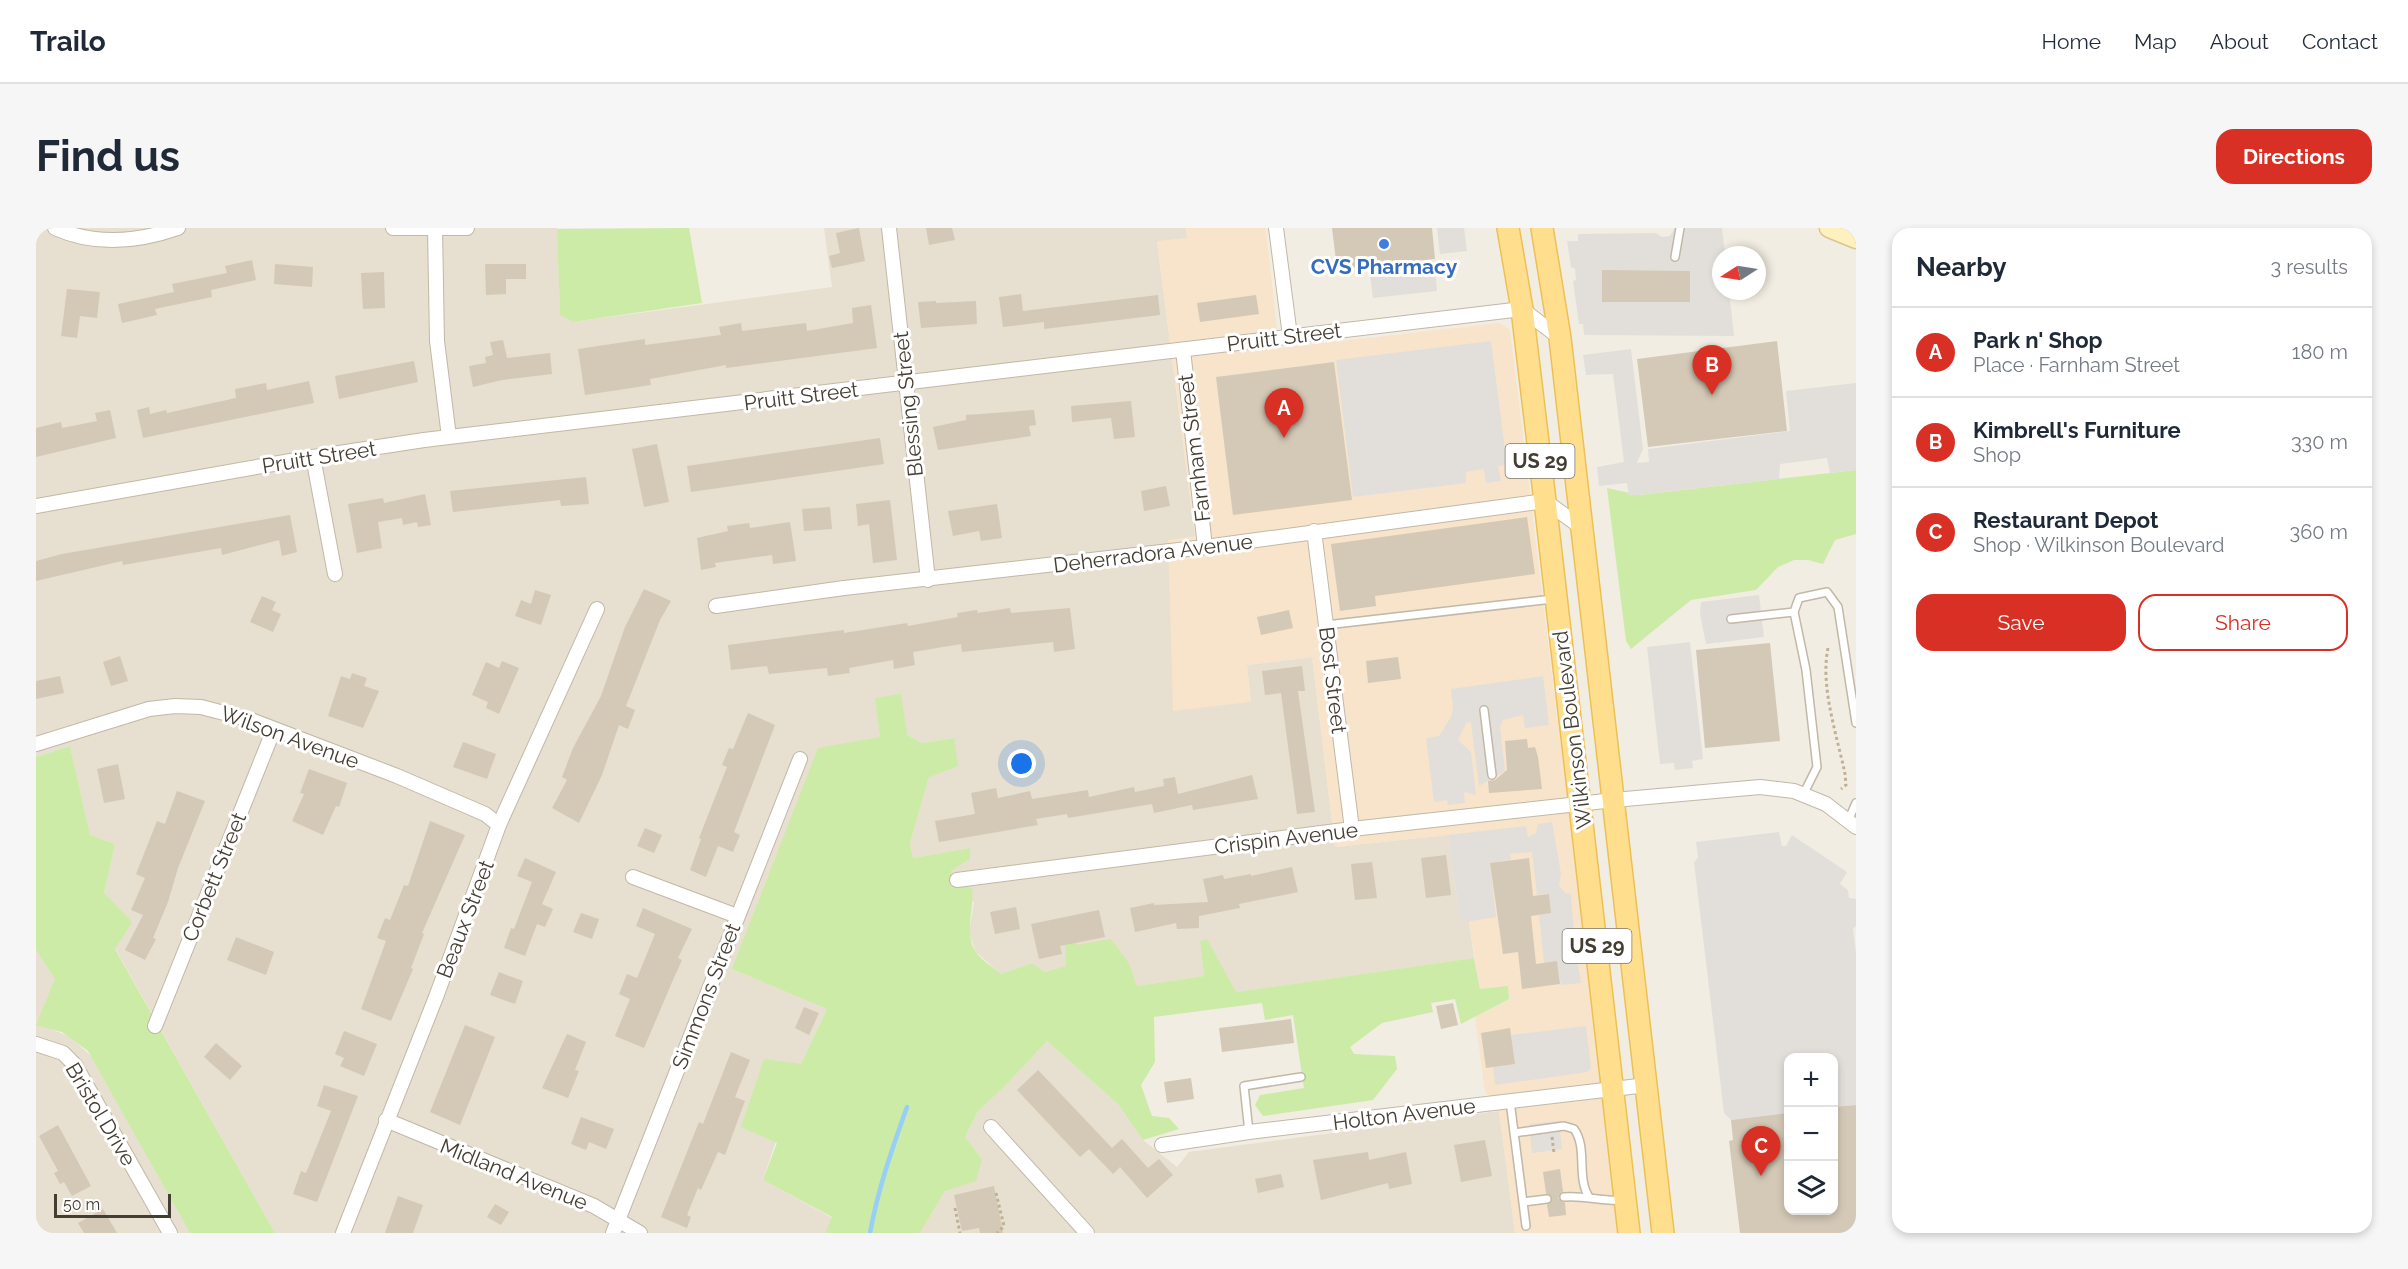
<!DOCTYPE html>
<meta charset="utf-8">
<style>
:root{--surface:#fff;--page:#f6f6f7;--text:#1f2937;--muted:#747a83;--line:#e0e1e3;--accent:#d93025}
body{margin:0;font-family:Raleway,sans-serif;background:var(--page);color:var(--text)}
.controls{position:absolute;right:18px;bottom:18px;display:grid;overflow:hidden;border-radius:12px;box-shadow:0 3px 9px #0003}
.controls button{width:54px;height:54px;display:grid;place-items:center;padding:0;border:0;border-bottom:2px solid var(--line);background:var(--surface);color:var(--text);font:30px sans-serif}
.compass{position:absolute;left:1676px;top:18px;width:54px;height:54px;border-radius:50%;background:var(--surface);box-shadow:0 3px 9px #0003;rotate:258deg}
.scale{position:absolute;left:18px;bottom:15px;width:117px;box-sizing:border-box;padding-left:6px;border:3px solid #443d32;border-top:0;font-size:16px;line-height:21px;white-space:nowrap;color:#443d32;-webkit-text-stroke:4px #fff;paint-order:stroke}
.you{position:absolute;left:986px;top:536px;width:21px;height:21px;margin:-15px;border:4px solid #fff;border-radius:50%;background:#1a73e8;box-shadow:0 0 0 9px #1a73e833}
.badge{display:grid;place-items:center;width:39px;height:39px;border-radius:50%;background:var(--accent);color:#fff;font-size:20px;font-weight:700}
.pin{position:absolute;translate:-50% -50px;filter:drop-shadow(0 2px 3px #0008)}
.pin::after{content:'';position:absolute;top:32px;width:21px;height:18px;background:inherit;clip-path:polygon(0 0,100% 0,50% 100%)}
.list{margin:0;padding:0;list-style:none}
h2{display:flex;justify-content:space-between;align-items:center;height:78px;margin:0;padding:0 24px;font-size:26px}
h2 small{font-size:20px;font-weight:400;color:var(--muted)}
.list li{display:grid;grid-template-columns:39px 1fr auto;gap:18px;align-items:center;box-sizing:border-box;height:90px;padding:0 24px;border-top:2px solid var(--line)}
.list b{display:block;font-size:22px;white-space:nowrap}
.list p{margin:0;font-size:20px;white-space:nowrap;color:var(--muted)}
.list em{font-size:20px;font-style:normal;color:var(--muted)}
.actions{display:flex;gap:12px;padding:18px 24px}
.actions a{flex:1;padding:14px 0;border:2px solid var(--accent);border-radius:18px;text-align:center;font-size:21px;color:var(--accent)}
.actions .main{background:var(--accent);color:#fff}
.icon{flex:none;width:33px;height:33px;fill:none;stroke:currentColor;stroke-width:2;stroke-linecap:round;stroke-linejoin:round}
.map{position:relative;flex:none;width:1820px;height:1005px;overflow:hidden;border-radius:18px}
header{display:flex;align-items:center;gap:36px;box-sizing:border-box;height:84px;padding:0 30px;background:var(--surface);border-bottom:2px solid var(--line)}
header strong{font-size:28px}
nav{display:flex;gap:33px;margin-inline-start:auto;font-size:21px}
.intro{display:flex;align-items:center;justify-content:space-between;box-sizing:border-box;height:144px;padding:0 36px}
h1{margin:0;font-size:42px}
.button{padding:15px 27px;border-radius:18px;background:var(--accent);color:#fff;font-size:21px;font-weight:700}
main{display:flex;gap:36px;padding:0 36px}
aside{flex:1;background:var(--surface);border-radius:18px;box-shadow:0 3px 9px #0003}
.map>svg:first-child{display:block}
.residential{fill:#e7dfcf}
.commercial{fill:#f7e4ca}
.green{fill:#cceba6}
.parking{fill:#e2dfdb}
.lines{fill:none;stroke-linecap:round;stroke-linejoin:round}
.stream{stroke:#97cff6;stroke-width:4.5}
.building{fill:#d4c9b6}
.service-casing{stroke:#c1b8a7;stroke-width:10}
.minor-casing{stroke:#c1b8a7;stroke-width:16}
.secondary-casing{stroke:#d9c68f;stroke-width:21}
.primary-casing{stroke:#edc055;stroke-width:24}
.path{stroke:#c1b194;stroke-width:3;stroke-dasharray:3 3;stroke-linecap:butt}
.service{stroke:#fff;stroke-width:7}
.minor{stroke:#fff;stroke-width:14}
.secondary{stroke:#fff0bf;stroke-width:18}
.primary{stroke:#ffdf8e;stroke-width:21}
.shop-dot{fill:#3f7fe0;stroke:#fff;stroke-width:2}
.labels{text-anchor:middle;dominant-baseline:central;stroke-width:6;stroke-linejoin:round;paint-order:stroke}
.shield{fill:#fff;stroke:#7c7770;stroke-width:1.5}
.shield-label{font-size:20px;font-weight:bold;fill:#443d32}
.shop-label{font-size:21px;font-weight:bold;fill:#366cbe;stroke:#fff}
.street-label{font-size:21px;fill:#443d32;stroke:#fff}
</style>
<header>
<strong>Trailo</strong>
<nav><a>Home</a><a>Map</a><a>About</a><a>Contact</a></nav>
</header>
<div class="intro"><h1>Find us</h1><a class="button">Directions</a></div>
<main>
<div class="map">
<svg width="1820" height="1005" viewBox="0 0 1820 1005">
<rect width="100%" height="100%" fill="#f2ede2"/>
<path class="residential" d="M0,0H521L524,87L537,94L796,59L788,0H1150L1151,10L1121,14L1159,309L1132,313L1133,335L1215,474L1211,437L1276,429L1299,619L1412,607L1423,685L1433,693L1438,730L1200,764L1164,713L1168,748L1101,758L1094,737L1042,717L1036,692L1028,693L1031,738L1009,744L996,735L965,746L940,724L933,705L938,674L917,658L915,643L934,631V620L877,630L874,615L893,549L918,510L886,515L871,507L840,470L844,509L696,741L791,781L765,836L727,952L796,990L789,1005H239L79,720L68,665L79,616L54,607L34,518L0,529Z
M0,722L19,751L8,798L34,809L56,829L154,1005H0Z
M1011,813L1082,876L1107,912L1141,939L1153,924L1463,883L1479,1005H884L909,963L946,931L929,909L942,883L969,858Z"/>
<path class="commercial" d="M1150,0H1230L1243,120L1463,95L1474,102L1584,1005H1479L1463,883L1449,863L1439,789L1473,771L1472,759L1444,761L1433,694L1423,685L1412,607L1299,619L1276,429L1211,437L1215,474L1137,483L1132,312L1159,308L1121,13L1151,10Z"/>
<path class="green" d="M653,0L666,75L537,94L524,87L521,1Z
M1820,242V306L1799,312L1787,336L1772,332H1758L1742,339L1720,362L1655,372L1595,421L1590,413L1571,260L1603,267Z
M865,466L871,507L886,515L918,510L922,538L893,549L874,615L877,630L934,620V631L915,643L917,657L936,660C939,681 927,705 940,724C945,732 957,739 965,746L996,735L1009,744L1030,738L1028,693L1036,692L1042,717L1075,711L1094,737L1101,758L1168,748L1164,713L1171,711L1200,764L1438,730L1444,761L1472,758L1473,771L1425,796L1419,771L1395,775L1397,784L1346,795L1314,819L1318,826L1359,828L1361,841L1337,872L1227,888L1219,877L1224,867L1268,860L1257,787L1229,792L1226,775L1118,789L1119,834L1105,857L1116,888L1133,890L1143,901L1107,912L1082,876L1011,813L969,858L942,883L929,909L946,931L940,953L909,963L884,1005H789L796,989L727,952L741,915L705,899L728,831L765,836L791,781L696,741L782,520L844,509L839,470Z
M34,518L54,607L79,616L68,665L96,694L79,721L239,1005H154L52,823L26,804L0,797L19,751L0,722V529Z"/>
<path class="parking" d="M1401,0H1428L1431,23L1404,26Z
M1639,0H1686L1689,27H1685V63H1693L1698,108L1548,107L1547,96H1543L1537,53L1540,52L1539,41L1535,39L1531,13H1542V6L1620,5L1626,9L1634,8Z
M1398,33L1401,63L1337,70L1333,40Z
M1455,113L1471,237L1462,238L1465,253L1450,255L1448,241L1430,244V255L1317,269L1300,132Z
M1595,121L1607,221L1601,235L1613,234L1612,221L1754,203L1750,163L1820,155V242L1794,245L1791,230L1744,236L1743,251L1593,268L1591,255L1563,258L1561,239L1588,234L1577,146L1550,147L1547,127Z
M1723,367L1728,409L1670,416L1664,386L1665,374Z
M1654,414L1667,531L1656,533L1657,540L1639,542L1638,535L1624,536L1611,419Z
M1507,448L1513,497L1489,500L1487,487L1467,492L1464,499L1469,543L1443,558L1435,495L1431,494L1422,512L1435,524L1440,567L1428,564L1429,575L1412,577L1411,572L1398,574L1390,510L1403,508L1415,489L1417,480L1415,461Z
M1516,594L1525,646L1523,658L1529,665L1535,666L1539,721L1545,755L1525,757L1521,734L1508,735L1503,687L1515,685L1513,666L1501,667L1496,624L1474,626L1475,632L1454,635L1460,689L1430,694L1423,685L1412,607L1490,598L1492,609L1500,605L1502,596Z
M1743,604L1746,618H1750L1756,607L1811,644L1804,656L1812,662L1813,670L1820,671V698L1817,701L1820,725V877L1798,879V830H1752V885L1695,892L1688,885L1658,634L1662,630L1660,614Z
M1550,798L1555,840L1551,844L1459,857L1457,839L1479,836L1475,807Z
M1523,893L1526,921L1496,925L1493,896Z"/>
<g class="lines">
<path class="stream" d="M834,1005C842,961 856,921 871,879"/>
</g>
<path class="building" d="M823,0L829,33L796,40L793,28L804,25L800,5Z
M890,0H916L919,12L893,17Z
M1296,0H1396L1399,31L1301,41Z
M216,32L220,52L175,62L176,69L119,81L121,87L86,95L82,76L138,64L136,56L191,45L189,38Z
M239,36L277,39L276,59L238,56Z
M449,36H490V51H470V66L450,67Z
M1566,42L1654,43V74H1566Z
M348,44L349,80L327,81L325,45Z
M31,61L64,64L61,90L44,88L41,110L25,108Z
M985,66L987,83L1122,67L1124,87L1008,101V94L967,99L963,69Z
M1220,67L1223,86L1164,94L1161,75Z
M900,73V75L940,73L941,96L885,100L882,74Z
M835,77L841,120L690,140V137L614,151L615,157L549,167L542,121L609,111V117L685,107L683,99L705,95L706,103L770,95L771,103L817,95L816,80Z
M467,112L471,130L514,125L516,146L466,152L437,159L433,138L450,135L449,129L457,127L454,114Z
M1741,113L1751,203L1612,219L1601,131Z
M378,133L382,154L303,171L299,148Z
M1298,134L1316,272L1197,287L1180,149Z
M273,153L278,175L107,210L101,182L113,179L114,186L130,182L131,185L200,170L199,161L230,155L231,162Z
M1095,173L1099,209L1078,211L1075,190L1036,194L1035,178Z
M74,182L80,210L0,229V200L25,194L26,200L61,193L59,185Z
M998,182L1000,197L993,198L995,208L902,222L897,199L930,192V187Z
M844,210L848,236L655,264L651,238Z
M621,216L633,274L608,279L596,221Z
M550,249L553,276L525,278L524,272L417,284L414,263Z
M1130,258L1134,278L1108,283L1105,263Z
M389,266L395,297L382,299L381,294L367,297L366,290L342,294L346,320L321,325L312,276L347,270L348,275Z
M854,272L861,332L837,335L833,296L822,298L820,276Z
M961,276L966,310L945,313L943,303L917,308L912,283Z
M794,279L796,301L768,303L766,281Z
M254,287L261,324L246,328L243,312L186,327L185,320L87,337L86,333L0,353V333L26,326Z
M1491,289L1499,346L1339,368L1340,378L1304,383L1295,316Z
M754,294L760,333L737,336L736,327L679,335L680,339L665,342L661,310L692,303L691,298L713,295L714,300Z
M608,361L635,373L624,392L590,478L599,482L592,501L583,497L566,547L543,595L516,580L531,552L526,549L537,520L565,468L589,399Z
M499,362L515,367L505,397L479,388L485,372L495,376Z
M226,368L240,374L236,382L245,386L237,404L214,394Z
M974,380L975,385L1034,380L1039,421L1018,424L1017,414L926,424L925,416L877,424L879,437L858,441L857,432L813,440L814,445L792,448L791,440L733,446L731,438L695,442L692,417L808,402V405L871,395L872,398L922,389L921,385L941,382L942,385Z
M1253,382L1257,400L1225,407L1221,389Z
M1734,415L1744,513L1669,520L1660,422Z
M84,428L92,453L75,458L67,434Z
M1362,429L1365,451L1332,455L1330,433Z
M466,433L483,440L463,486L450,480L452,474L436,467L450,434L463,440Z
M1266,438L1269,463H1262L1279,584L1261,586L1245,465L1229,467L1226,443Z
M316,445L331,450L328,458L343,463L327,500L292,488L305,448L314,451Z
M24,448L28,465L0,471V453Z
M712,485L739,497L698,604L704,607L697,624L682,618L670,649L654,642L665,611L663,610L691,539L686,537L693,520L697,521Z
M1491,511L1492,520L1499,519L1502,529L1506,561L1453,565L1452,553L1459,552L1471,542L1469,513Z
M427,514L460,526L451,551L417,539Z
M82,536L89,571L68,575L61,541Z
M273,541L311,555L303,579L300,578L287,607L256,593L268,566L264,565Z
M1216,547L1222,571L1157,582L1156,577L1118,585L1116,576L1032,590L1031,586L1000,591L1002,597L903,614L899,593L939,586L935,565L960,560L962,570L994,563L996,571L1052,562L1053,569L1098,559L1099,564L1128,558L1127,551L1139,549L1142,566Z
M141,563L169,573L142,640L132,674L117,710L120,711L109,732L89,722L107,687L95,682L109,650L100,646L121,593L129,596Z
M394,593L429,607L386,705L388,706L375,740L377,741L355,793L325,781L350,713L341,710L349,690L354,692L368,657L372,658Z
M609,600L626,607L618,625L601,618Z
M1410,627L1415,667L1390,670L1385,630Z
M489,630L520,644L506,676L517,681L509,699L501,696L489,728L468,720L475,700L478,701L496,654L481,648Z
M1493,630L1497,668L1513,666L1515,685L1495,688L1500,736L1521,733L1524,756L1486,761L1482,724L1467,726L1454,635Z
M1336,634L1341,670L1319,672L1315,636Z
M1256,639L1262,664L1203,676L1204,680L1163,688V700L1141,701L1140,695L1099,704L1094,680L1118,675V677L1172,674L1167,651L1187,647L1188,651L1215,646V648Z
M980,679L984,701L959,706L954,684Z
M607,680L656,701L642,730L646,732L637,752L608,820L579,808L594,771L583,766L591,746L601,750L619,706L600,698Z
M1063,682L1069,709L1024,718L1026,726L1003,731L995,696Z
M545,685L563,691L556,711L537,704Z
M200,709L238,724L230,747L191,732Z
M463,744L487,753L479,776L454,767Z
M1417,775L1422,797L1405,801L1400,778Z
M768,779L783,785L773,807L759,800Z
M1255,791L1258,815L1186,824L1183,800Z
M429,797L459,809L424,897L394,884Z
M1474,800L1479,836L1450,840L1445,805Z
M308,803L341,816L328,848L304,838L308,830L299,826Z
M531,806L550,814L539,842L543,843L532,870L506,860Z
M180,815L206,838L194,852L168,829Z
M695,824L714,832L699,869L709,873L689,927L682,924L665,962L662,960L651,987L655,989L651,1000L625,989L663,894L667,896Z
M1002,842L1076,920L1086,911L1112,940L1123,931L1137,947L1111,970L1084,939L1077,946L1053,921L1044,929L981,862Z
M1155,850L1158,871L1131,875L1128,854Z
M288,857L322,868L281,974L257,966L265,943L270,945L295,883L281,878Z
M1820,877V1005H1704L1693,913L1697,912L1695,892L1752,885V982H1797V879Z
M545,889L578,901L570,921L553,914L550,922L535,916Z
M22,897L55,958L36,968L28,954L24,956L18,945L22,943L3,908Z
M1449,912L1456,948L1425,954L1418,917Z
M1332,924L1333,932L1370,924L1376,956L1353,961L1352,955L1285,972L1277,932Z
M1524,941L1527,963L1522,970L1529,975L1530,987L1513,989L1511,977L1516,970L1510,965L1507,944Z
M1245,946L1248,959L1222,965L1219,951Z
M958,958L967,1005H944L943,1000L926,1003L918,967Z
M362,968L387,977L377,1005H349Z
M459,976L473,984L465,997L451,989Z
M67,981L81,1005H48L42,995Z"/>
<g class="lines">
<g class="service-casing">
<path id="service" d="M1639,29L1644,0
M1695,391L1758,384
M1290,397L1517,371
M1448,482L1456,547
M1767,567L1781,539L1770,442L1758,384L1763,370L1791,364L1802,379L1820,495
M1812,593L1820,575
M1474,873L1490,998
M1213,904L1208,858L1265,849
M1478,905L1528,898L1538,901C1552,920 1540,949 1553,969
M1528,969C1549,967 1566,974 1587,972
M1487,974L1511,971"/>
</g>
<g class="minor-casing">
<path id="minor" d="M19,0C59,18 102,14 142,0
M357,0H431
M399,0L401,113L413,209
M853,0L892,352
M1240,0L1254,108
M1147,122L1169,319
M277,229L299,346
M0,278L277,229L388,212L1486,81L1524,110
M1278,303L1316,601
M680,378L808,360L1169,319L1509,273L1545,299
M0,516L113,481L139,478L165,479L215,492L361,548L449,586L463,597
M597,649L701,688
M921,652L1316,601L1578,572L1724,559L1758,563L1790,576L1820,599
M119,798L238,501
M0,816L27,825L39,837L134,1005
M350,892L558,978L604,1005
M955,899L1051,1005
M1126,917L1213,904L1611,857
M307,1005L400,769L463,597L561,381
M577,1005L764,531"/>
</g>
<g class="secondary-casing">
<path id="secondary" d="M1793,0L1820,11"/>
</g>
<g class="primary-casing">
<path id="primary" d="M1472,0L1486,81L1509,273L1593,1005
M1506,0L1524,110L1627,1005"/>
</g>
<path class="path" d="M1792,420C1784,459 1801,507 1809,546L1810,557L1805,561
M1516,909L1518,925
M960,965L968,998L961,1005
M919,980L924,1005"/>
<use href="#service" class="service"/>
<use href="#minor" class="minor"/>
<use href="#secondary" class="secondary"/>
<use href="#primary" class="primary"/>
</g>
<circle class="shop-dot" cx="1348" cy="16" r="6"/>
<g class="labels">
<g class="shield">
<rect x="1469.5" y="216" width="69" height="34" rx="4.5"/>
<rect x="1526.5" y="701" width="69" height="34" rx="4.5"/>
</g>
<g class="shield-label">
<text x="1504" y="233">US 29</text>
<text x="1561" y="718">US 29</text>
</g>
<g class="shop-label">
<text x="1348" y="38">CVS Pharmacy</text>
</g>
<g class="street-label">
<text transform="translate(1248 109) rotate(-7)">Pruitt Street</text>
<text transform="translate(765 168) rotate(-7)">Pruitt Street</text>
<text transform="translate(872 176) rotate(-96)">Blessing Street</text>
<text transform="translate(1158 220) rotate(-97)">Farnham Street</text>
<text transform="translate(283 229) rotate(-9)">Pruitt Street</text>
<text transform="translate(1117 325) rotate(-7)">Deherradora Avenue</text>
<text transform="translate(1297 452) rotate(83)">Bost Street</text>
<text transform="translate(1536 502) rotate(-97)">Wilkinson Boulevard</text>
<text transform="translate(254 509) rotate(20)">Wilson Avenue</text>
<text transform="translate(1250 610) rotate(-7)">Crispin Avenue</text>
<text transform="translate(178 649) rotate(-68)">Corbett Street</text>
<text transform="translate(429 691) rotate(-69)">Beaux Street</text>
<text transform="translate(670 768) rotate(-69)">Simmons Street</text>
<text transform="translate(65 886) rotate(59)">Bristol Drive</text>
<text transform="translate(1368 886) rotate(-7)">Holton Avenue</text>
<text transform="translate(478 946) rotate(22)">Midland Avenue</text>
</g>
</g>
</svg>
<div class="controls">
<button>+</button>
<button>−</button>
<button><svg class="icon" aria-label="layers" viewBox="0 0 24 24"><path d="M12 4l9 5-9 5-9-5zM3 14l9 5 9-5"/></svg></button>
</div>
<svg class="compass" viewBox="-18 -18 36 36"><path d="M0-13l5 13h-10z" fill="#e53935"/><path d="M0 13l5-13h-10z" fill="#747a83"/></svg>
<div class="scale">50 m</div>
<div class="you"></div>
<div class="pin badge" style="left:1248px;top:210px">A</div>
<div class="pin badge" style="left:1676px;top:167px">B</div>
<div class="pin badge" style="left:1725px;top:948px">C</div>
</div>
<aside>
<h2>Nearby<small>3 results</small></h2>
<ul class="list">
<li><span class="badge">A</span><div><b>Park n' Shop</b><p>Place · Farnham Street</p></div><em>180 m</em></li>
<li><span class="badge">B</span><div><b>Kimbrell's Furniture</b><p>Shop</p></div><em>330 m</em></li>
<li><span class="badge">C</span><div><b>Restaurant Depot</b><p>Shop · Wilkinson Boulevard</p></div><em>360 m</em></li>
</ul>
<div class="actions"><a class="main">Save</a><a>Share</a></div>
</aside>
</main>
